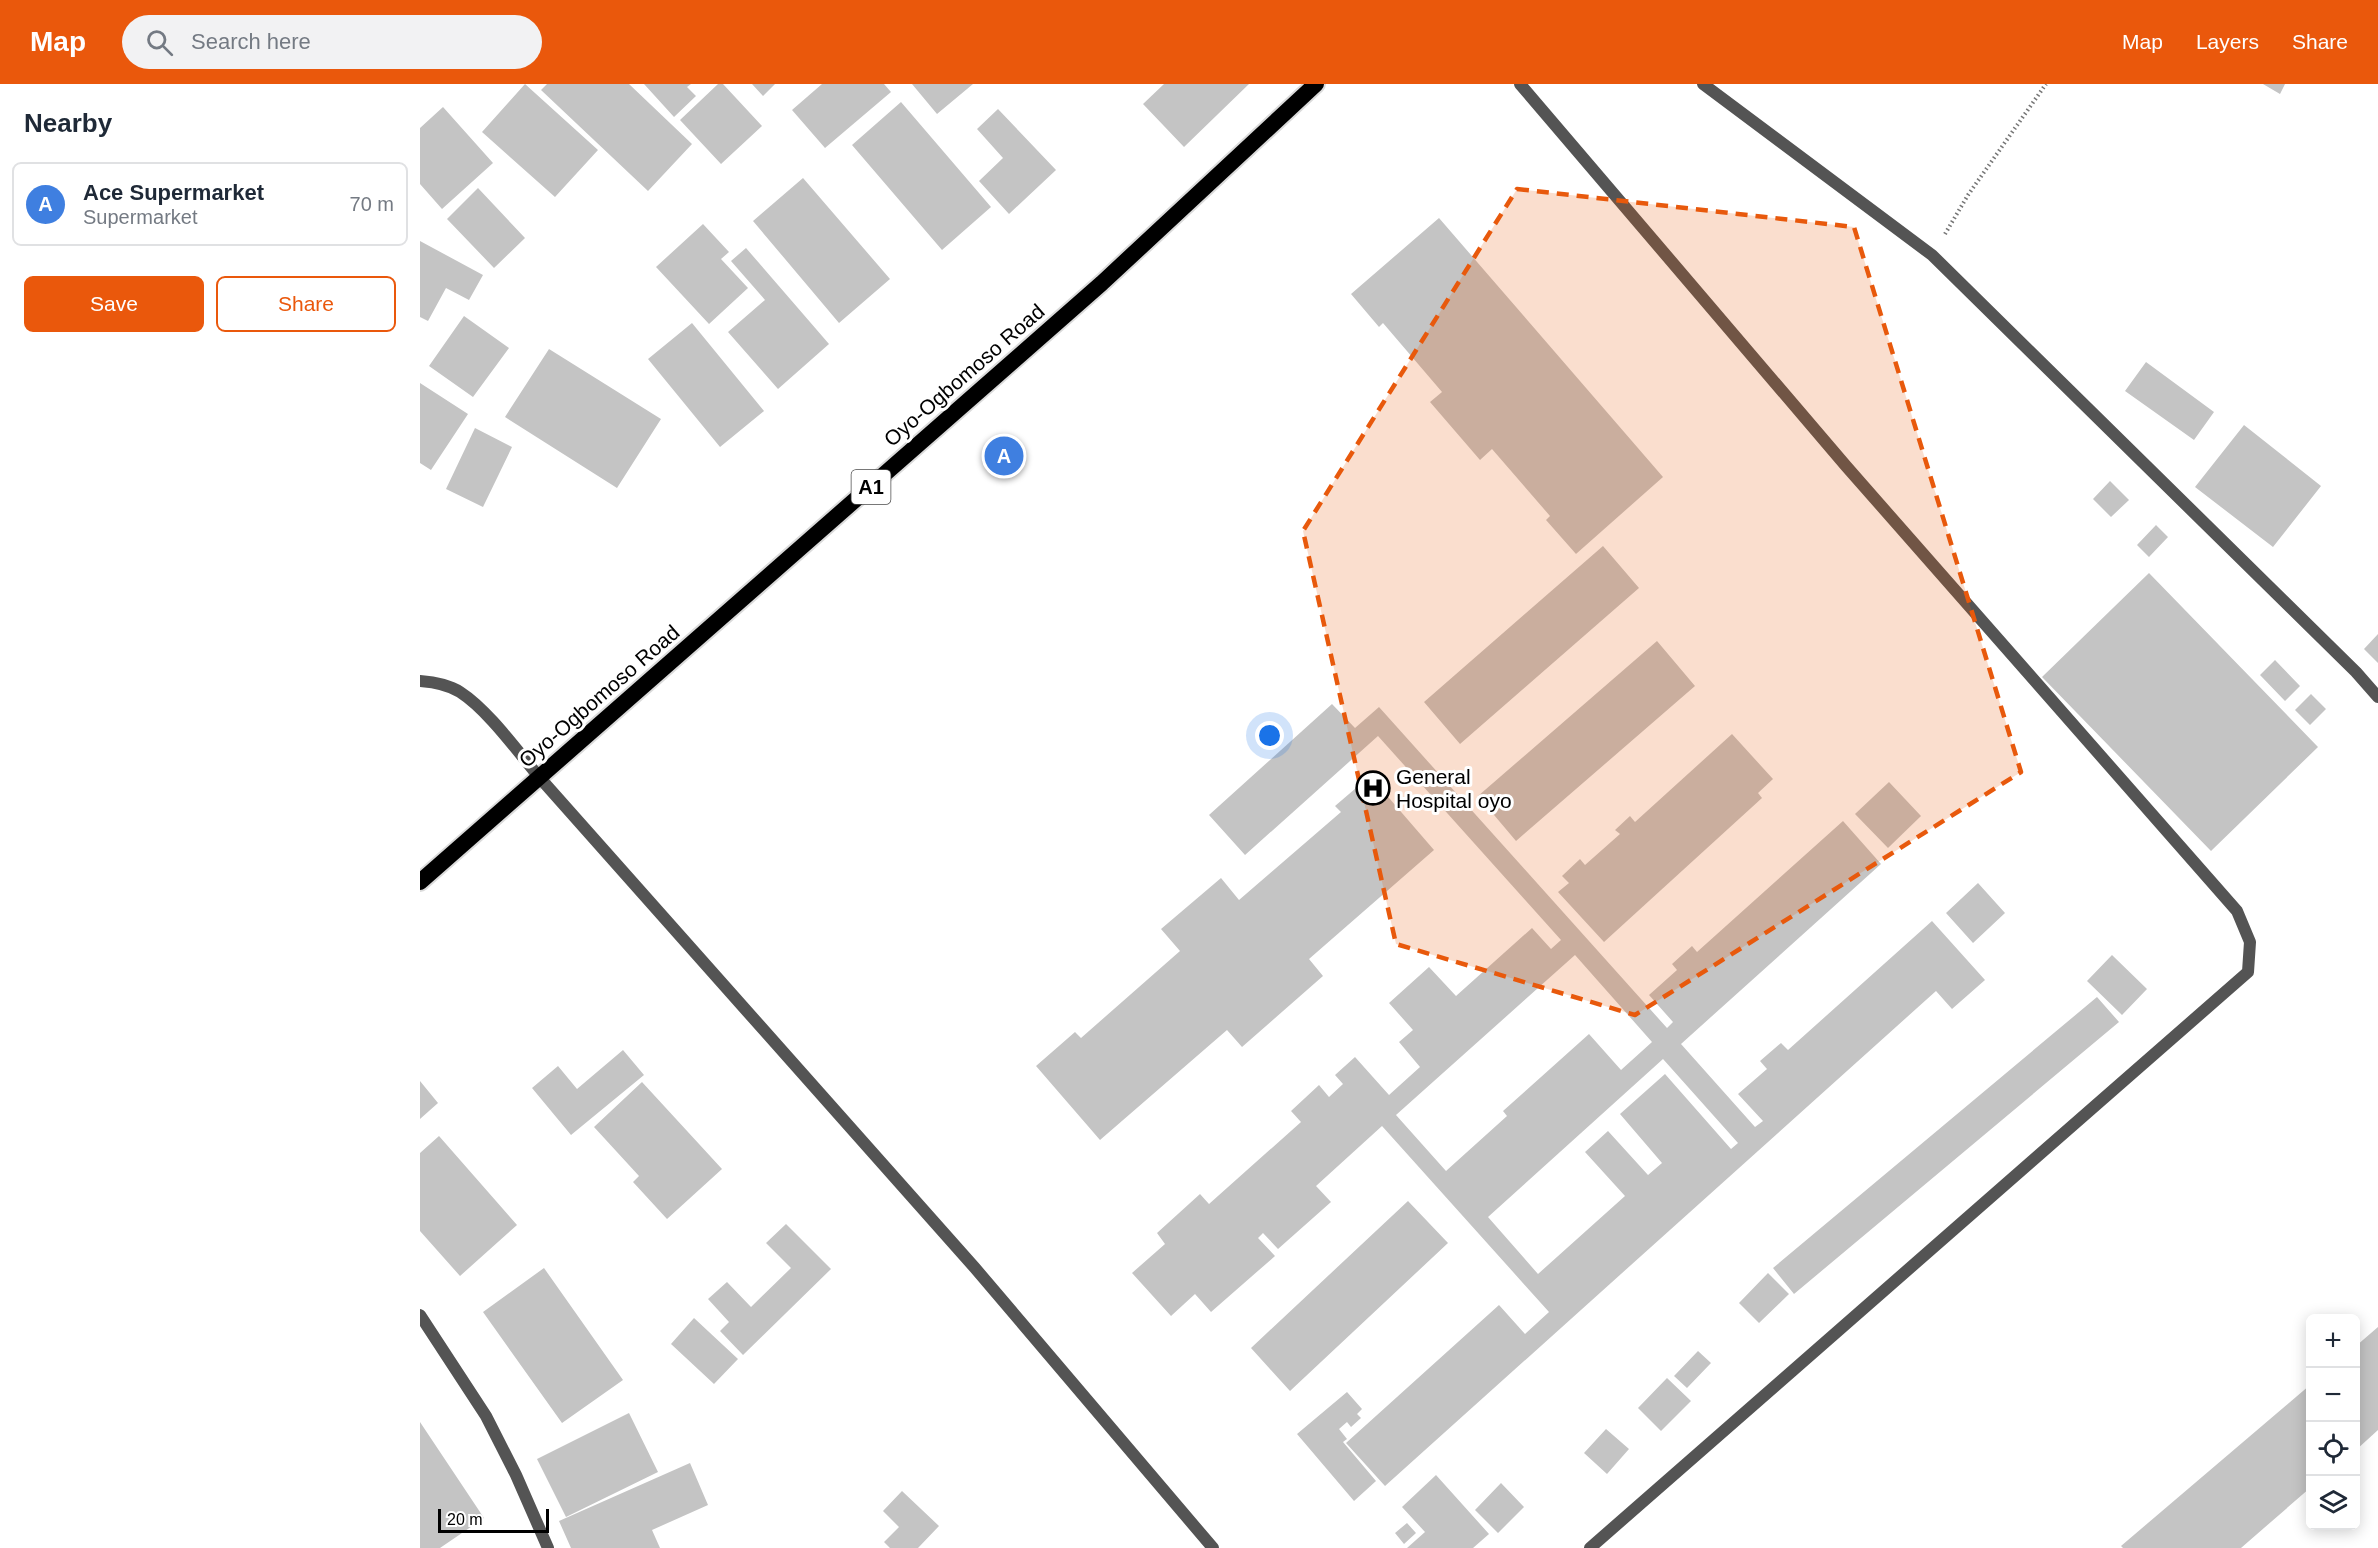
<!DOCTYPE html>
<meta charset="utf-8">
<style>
:root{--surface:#fff;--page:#f2f2f3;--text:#1f2937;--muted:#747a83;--line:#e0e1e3;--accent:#ea580c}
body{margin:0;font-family:Arial,sans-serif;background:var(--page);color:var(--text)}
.controls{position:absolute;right:18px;bottom:18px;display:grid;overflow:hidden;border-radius:9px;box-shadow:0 3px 15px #0003}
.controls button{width:54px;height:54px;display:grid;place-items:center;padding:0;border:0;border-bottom:2px solid var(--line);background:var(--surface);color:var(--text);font:30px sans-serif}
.scale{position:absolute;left:18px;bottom:15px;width:111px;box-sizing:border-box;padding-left:6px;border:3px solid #000;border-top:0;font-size:16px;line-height:21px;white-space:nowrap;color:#000;-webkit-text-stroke:4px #fff;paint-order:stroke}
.you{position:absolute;left:850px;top:652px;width:21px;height:21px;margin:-15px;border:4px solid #fff;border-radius:50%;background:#1a73e8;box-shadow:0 0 0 9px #1a73e833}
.badge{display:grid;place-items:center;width:39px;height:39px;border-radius:50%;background:var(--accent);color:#fff;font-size:20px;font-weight:700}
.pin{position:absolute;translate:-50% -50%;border:3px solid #fff;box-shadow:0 2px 6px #0006}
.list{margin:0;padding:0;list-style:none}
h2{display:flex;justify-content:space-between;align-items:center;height:78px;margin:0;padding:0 24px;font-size:26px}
h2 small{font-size:20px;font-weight:400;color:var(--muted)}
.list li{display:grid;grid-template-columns:39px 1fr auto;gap:18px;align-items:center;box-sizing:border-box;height:84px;margin:0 12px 12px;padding:0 12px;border:2px solid var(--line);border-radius:9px}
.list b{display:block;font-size:22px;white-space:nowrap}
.list p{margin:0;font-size:20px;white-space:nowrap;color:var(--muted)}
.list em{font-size:20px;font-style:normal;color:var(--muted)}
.actions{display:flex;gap:12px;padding:18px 24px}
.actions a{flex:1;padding:14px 0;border:2px solid var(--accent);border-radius:9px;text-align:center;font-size:21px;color:var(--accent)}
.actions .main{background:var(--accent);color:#fff}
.icon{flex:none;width:33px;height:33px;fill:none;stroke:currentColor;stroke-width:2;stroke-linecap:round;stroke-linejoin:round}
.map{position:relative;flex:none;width:1958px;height:1464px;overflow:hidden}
header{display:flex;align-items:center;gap:36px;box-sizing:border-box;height:84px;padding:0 30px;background:var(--accent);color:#fff}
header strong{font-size:28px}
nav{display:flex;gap:33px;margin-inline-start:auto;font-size:21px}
.search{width:420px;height:54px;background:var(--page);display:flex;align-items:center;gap:15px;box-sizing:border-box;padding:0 21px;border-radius:33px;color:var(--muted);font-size:22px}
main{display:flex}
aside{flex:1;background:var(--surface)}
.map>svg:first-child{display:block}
.building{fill:#c4c4c4;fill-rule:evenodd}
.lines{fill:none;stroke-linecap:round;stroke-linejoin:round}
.trunk-casing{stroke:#dbdbdb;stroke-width:20}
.path{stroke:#767676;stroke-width:4;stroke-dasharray:1.5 3;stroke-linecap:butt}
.service{stroke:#545454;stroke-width:12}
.minor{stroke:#545454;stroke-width:12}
.tertiary{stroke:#545454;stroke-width:12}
.trunk{stroke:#000;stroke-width:16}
.marked{fill:#e8590c;fill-opacity:0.2;stroke:#e8590c;stroke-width:4.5;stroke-dasharray:12 8;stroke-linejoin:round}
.labels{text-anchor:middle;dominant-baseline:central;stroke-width:6;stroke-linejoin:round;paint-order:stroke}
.shield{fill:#fff;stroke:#4c4c4c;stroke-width:1.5}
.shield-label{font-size:20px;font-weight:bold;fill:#000}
.street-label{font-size:21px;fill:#000;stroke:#fff}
.poi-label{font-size:21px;fill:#000;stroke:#fff;text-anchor:start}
</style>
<header>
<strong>Map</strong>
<div class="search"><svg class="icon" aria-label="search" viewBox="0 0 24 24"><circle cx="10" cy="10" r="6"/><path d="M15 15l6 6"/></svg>Search here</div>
<nav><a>Map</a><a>Layers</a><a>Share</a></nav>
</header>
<main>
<aside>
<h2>Nearby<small></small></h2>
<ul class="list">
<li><span class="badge" style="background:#3f7fe0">A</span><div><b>Ace Supermarket</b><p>Supermarket</p></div><em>70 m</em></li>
</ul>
<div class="actions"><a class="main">Save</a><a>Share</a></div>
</aside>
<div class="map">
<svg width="1958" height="1464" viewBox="0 0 1958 1464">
<rect width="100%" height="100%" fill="#fff"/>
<path class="building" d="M105,0L178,66L135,113L62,48Z
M127,0H209L272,60L228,107L121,6Z
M224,0H271L267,3L276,12L254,33Z
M298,0H303L342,42L301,80L260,36Z
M332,0H355L343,12Z
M402,0H464L471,8L405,64L372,26Z
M492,0H553L517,30Z
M744,0H829L764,63L723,20Z
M1843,0H1865L1860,10Z
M481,18L571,123L522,166L432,61Z
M23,23L73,79L22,125L0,100V44Z
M578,25L636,86L589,130L559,97L583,74L557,45Z
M383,94L470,195L419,239L333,137Z
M58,104L105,154L74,184L27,135Z
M1019,134L1243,393L1156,470L1126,436L1130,432L1072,365L1060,376L1010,318L1022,308L963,239L959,243L931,210Z
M283,140L309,168L301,175L328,204L289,240L236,183Z
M0,157L63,191L49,216L26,204L8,237L0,233Z
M326,164L409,260L358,305L308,248L345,216L311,177Z
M44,232L89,264L53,313L9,282Z
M272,239L344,327L300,363L228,275Z
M129,265L241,335L197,404L85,333Z
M1726,278L1794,328L1774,356L1705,307Z
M0,299L48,330L11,386L0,379Z
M1824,341L1901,402L1853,463L1775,403Z
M55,344L92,363L63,423L26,405Z
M1690,397L1709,416L1691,433L1673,415Z
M1736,441L1748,453L1729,473L1717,461Z
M1183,462L1219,504L1040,660L1004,618Z
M1729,489L1898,663L1791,767L1622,593Z
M1958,550V579L1944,565Z
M1237,557L1275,602L1096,757L1058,712Z
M1855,576L1880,602L1865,617L1840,591Z
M1891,610L1906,625L1890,641L1875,626Z
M912,620L935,644L959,623L1247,944L1253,938L1229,911L1257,886L1252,880L1272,862L1277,868L1423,737L1461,780L1261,960L1335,1043L1343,1037L1318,1010L1347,985L1340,977L1361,959L1368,966L1512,837L1565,896L1532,925L1516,907L965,1402L926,1359L1079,1221L1105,1250L1129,1228L962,1042L896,1102L911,1118L858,1165L843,1149L838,1154L855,1172L791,1228L775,1210L751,1232L712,1189L745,1160L737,1149L780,1110L789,1120L881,1038L871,1027L899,1001L909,1013L923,1000L915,991L935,973L969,1011L1000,983L979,958L993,946L969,919L1009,883L1036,912L1112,844L1131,865L1141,856L958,652L825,771L789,731ZM1155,871L1232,958L1201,986L1169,950L1083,1027L1087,1032L1026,1087L976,1031ZM1243,975L1318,1059L1311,1065L1245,990L1200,1030L1242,1079L1228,1091L1188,1047L1165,1068L1205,1112L1118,1190L1068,1133Z
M1312,650L1353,695L1338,709L1342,714L1184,858L1138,808L1149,799L1142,792L1160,775L1165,781L1200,750L1195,746L1210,732L1215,738Z
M950,692L1014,766L889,875L903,892L822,963L807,946L680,1056L616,982L655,948L661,954L760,867L741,845L801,794L819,816L921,728L915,722Z
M1469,698L1501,732L1468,764L1435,730Z
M1558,799L1585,829L1553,859L1526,829Z
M1692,871L1727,905L1702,931L1667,897Z
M1677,913L1699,938L1374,1210L1353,1184Z
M203,966L224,991L151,1051L112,1004L138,982L157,1005Z
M0,997L18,1019L0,1035Z
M222,998L302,1085L247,1135L213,1098L219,1092L174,1043Z
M19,1052L97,1141L40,1192L0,1147V1069Z
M988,1117L1028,1159L870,1307L831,1264Z
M366,1140L411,1185L323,1271L300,1247L309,1238L288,1215L307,1198L331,1223L371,1184L346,1159Z
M124,1184L203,1296L142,1339L63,1228Z
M1348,1189L1369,1210L1339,1239L1319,1219Z
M274,1234L318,1275L294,1300L251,1260Z
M1958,1243V1346L1936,1366V1262Z
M1278,1267L1291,1279L1267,1304L1254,1292Z
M1247,1294L1271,1317L1241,1347L1218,1324Z
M1890,1301V1404L1821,1464H1703L1701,1462Z
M927,1308L942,1325L937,1330L941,1334L931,1343L927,1338L919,1345L927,1355L923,1358L956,1397L934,1417L877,1350Z
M209,1329L238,1388L146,1433L117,1375Z
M0,1338L64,1434L20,1464H0Z
M1186,1345L1209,1365L1187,1390L1164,1369Z
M270,1379L288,1421L232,1446L240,1464H151L139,1437Z
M1016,1391L1069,1450L1053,1464H987L1005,1448L982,1423Z
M1081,1399L1104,1423L1078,1449L1055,1426Z
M482,1407L519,1442L498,1464H470L464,1458L479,1443L463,1427Z
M987,1439L996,1449L984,1460L975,1449Z"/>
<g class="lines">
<g class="trunk-casing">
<path id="trunk" d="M0,798L682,199L896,0"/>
</g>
<path class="path" d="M1525,150L1548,111L1626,0"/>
<path class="service" d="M1100,0L1426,382L1817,827L1830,858L1828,888L1170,1464
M120,694L555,1184L793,1464"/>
<path class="minor" d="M0,597C13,598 29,601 40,608C68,626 98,668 120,694
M0,1231L66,1332L96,1391L128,1464"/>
<path class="tertiary" d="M1283,0L1512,171L1936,588L1958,613"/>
<use href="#trunk" class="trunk"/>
</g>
<path class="marked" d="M1097,105L1434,143L1601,688L1215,931L976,860L883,447Z"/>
<defs>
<g id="hospital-ring" transform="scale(1.725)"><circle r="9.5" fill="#fff" stroke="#000" stroke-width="1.5"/><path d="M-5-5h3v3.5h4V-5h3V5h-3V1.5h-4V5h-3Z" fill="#000"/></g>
</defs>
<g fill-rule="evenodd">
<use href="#hospital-ring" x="953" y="704"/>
</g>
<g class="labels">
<rect class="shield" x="431.5" y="386" width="39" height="34" rx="4.5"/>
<g class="shield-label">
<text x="451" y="403">A1</text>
</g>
<g class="street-label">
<text transform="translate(544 291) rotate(-41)">Oyo-Ogbomoso Road</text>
<text transform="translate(179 612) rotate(-41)">Oyo-Ogbomoso Road</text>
</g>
<g class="poi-label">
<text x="976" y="692">General<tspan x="976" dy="24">Hospital oyo</tspan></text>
</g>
</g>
</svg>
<div class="controls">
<button>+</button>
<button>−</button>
<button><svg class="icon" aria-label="locate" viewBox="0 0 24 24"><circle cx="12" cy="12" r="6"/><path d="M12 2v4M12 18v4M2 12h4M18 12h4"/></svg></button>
<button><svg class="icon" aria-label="layers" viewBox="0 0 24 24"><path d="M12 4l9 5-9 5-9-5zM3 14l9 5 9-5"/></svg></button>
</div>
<div class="scale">20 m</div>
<div class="you"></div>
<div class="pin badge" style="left:584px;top:372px;background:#3f7fe0">A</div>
</div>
</main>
